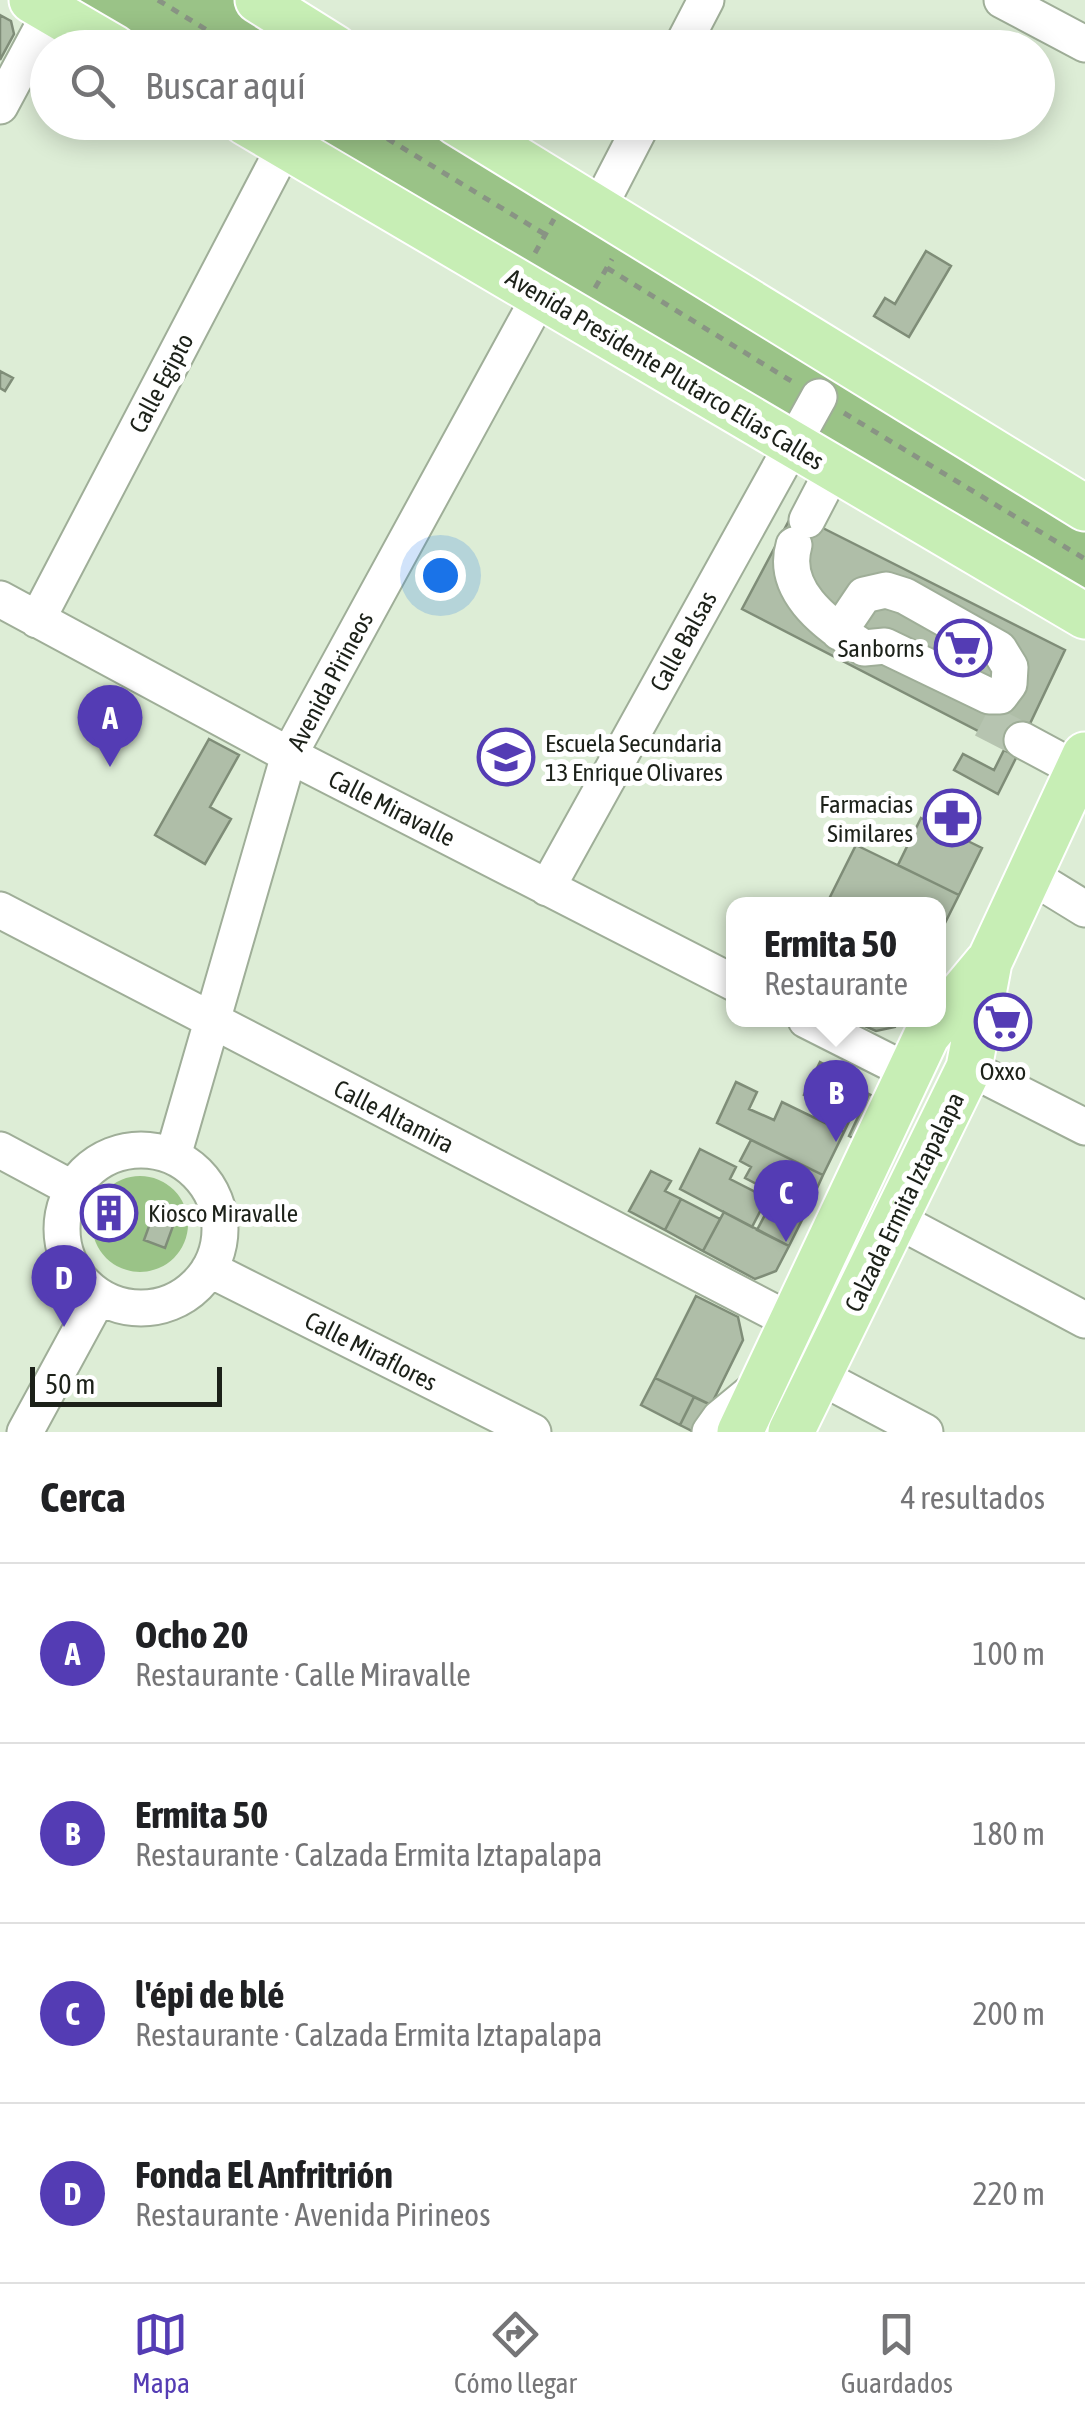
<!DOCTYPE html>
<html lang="es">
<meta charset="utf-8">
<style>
:root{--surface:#fff;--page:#f6f6f6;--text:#202124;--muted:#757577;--line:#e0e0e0;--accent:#543cb4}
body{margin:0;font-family:"Asap Condensed",sans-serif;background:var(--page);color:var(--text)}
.scale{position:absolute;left:30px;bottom:25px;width:192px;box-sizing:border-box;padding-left:10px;border:5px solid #1c2119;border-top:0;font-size:28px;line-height:35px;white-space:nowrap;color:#1c2119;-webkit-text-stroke:8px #fff;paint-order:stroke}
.you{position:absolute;left:440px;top:575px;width:35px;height:35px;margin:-25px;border:8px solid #fff;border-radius:50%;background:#1a73e8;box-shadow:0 0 0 15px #1a73e833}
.badge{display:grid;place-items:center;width:65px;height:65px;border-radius:50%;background:var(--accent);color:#fff;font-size:32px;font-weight:700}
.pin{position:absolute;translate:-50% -82px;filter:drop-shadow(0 2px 5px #0008)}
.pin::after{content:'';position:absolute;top:52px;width:35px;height:30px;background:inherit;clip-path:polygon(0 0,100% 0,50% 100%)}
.popup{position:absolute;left:726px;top:897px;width:220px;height:130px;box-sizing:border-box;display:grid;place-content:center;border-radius:20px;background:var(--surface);filter:drop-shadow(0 2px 8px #0005);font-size:32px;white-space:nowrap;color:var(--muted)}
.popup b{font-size:38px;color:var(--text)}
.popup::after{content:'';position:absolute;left:50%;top:100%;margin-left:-20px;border:20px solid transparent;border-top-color:var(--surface)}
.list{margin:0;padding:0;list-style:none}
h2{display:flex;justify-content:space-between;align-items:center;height:130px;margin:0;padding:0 40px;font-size:42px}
h2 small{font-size:32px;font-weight:400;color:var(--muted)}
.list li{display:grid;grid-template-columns:65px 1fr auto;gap:30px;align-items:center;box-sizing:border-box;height:180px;padding:0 40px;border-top:2px solid var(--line)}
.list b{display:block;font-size:38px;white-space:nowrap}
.list p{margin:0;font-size:32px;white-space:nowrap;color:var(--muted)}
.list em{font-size:32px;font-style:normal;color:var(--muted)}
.icon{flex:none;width:55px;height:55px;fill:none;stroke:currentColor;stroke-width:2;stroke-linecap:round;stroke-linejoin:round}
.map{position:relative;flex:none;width:1085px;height:1432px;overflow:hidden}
.search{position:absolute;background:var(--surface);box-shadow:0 5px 25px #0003;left:30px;right:30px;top:30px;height:110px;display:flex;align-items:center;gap:25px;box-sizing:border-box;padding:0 35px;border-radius:55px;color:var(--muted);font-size:38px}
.sheet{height:850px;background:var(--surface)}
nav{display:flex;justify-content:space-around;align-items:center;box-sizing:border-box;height:140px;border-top:2px solid var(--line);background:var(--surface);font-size:28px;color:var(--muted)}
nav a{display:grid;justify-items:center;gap:5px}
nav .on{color:var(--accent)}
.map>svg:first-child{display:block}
.green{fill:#9ac387}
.building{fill:#afbea8;stroke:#7f8d78;stroke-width:2.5}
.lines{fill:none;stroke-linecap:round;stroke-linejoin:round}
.minor-tunnel{stroke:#b6c4b0;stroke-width:35;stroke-dasharray:35 18;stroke-linecap:butt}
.minor-casing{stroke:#9fae98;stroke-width:39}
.major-casing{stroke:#fff;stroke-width:49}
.path{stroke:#899484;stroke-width:5;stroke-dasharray:8 8;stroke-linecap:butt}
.minor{stroke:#fff;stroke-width:35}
.major{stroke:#c7eeb5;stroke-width:45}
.labels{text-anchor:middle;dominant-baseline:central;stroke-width:10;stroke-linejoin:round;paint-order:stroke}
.street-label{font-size:25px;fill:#1c2119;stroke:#fff}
.poi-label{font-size:25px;fill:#1c2119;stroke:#fff;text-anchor:end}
</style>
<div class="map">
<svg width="1085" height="1432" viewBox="0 0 1085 1432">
<rect width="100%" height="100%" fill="#ddedd6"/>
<path class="green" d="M50,0H243L321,47H132Z
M261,123H443L1085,518V601Z
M92 1224a48 48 0 1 1 96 0a48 48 0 1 1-96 0Z"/>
<path class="building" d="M0,15L11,21L14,34L0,60Z
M926,251L951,266L909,337L874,316L885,298L895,304Z
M0,371L13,378L5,391L0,388Z
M793,513L1065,650L1017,751L742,609Z
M209,739L239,755L210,807L231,819L205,864L155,835Z
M1004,750L1017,756L998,794L954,770L963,754L994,770Z
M921,818L982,848L959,895L898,865Z
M856,845L959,895L938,937V904L828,901Z
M851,1020H898L895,1027L876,1031Z
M820,1062L854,1079L861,1096L844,1132L815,1118L822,1103L804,1095Z
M736,1082L757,1092L749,1109L774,1120L782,1102L844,1132L823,1175L717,1123Z
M869,1094L879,1099L859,1141L849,1136Z
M751,1140L823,1175L807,1210L745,1178L751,1167L740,1161Z
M700,1149L736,1167L730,1179L767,1198L752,1227L680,1189Z
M651,1171L671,1181L665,1191L681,1199L665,1230L629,1211Z
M776,1194L807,1210L789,1246L757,1230Z
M114,1199L124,1211L118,1225L103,1227L95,1216L100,1202Z
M681,1199L720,1219L703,1251L665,1230Z
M158,1202L176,1208L172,1219L154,1213Z
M724,1212L789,1246L776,1271L755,1279L703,1251Z
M152,1218L173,1226L165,1248L144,1240Z
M696,1296L738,1317L743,1340L711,1405L655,1378Z
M655,1378L694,1397L680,1425L641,1405Z
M694,1397L711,1405L694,1432L680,1425Z"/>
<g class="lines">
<path class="minor-tunnel" d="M983,720L1022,740"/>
<g class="minor-casing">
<path id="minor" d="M1002,0L1085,44
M681,48L706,0
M0,106L51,11
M598,209L643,122
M807,520L833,470
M794,545C781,589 823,622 858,644
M0,599L289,755L734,983
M37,620L285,146
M839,632L864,595L886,590L905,596L999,649L1010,667L1009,684L1000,696H989L885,646L864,648
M1022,740L1078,770
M1028,874L1085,909
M547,888L819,397
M0,910L789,1320
M806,1020L909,1072
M969,1068L1085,1127
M0,1150L73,1189
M62 1229a79 79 0 1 1 158 0a79 79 0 1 1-158 0Z
M173,1156L289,755L541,294
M897,1220L1085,1320
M209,1269L533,1432
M819,1376L925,1432
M25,1432L99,1296
M710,1432L720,1418L759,1386"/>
</g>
<g class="major-casing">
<path id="major" d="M32,0L114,48
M258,0L335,48
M245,122L1085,616
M456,122L1085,508
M740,1432L927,1035L987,963
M791,1432L969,1068L989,962L1085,755"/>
</g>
<path class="path" d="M158,0L236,48
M360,122L546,235
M535,253L554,219
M607,268L796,384
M595,288L612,259
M844,413L1085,559"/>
<use href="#minor" class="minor"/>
<use href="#major" class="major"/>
</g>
<defs>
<g id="supermarket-ring" transform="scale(2.875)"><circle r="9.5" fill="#fff" stroke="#543cb4" stroke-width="1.5"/><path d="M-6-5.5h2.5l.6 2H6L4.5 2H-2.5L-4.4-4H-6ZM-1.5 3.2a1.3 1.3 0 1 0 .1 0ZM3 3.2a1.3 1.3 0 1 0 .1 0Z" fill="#543cb4"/></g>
<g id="school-ring" transform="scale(2.875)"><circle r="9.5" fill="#fff" stroke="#543cb4" stroke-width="1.5"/><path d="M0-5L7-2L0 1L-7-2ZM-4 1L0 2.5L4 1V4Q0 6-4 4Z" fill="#543cb4"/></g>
<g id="pharmacy-ring" transform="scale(2.875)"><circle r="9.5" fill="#fff" stroke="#543cb4" stroke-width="1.5"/><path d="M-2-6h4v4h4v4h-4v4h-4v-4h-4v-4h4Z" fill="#543cb4"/></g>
<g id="building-ring" transform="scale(2.875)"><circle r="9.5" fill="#fff" stroke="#543cb4" stroke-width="1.5"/><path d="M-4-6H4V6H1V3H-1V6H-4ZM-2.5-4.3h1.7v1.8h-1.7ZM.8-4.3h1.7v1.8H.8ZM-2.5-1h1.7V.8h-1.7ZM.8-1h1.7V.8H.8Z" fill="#543cb4"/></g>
</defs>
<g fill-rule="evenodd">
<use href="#supermarket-ring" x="963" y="648"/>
<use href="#school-ring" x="506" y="757"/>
<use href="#pharmacy-ring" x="952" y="818"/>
<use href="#supermarket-ring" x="1003" y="1022"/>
<use href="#building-ring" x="109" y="1213"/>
</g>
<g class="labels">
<g class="street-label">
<text transform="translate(665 369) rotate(31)">Avenida Presidente Plutarco Elías Calles</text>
<text transform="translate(161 383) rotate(-62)">Calle Egipto</text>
<text transform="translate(683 641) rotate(-61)">Calle Balsas</text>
<text transform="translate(330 681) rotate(-62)">Avenida Pirineos</text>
<text transform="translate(392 808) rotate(27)">Calle Miravalle</text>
<text transform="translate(394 1116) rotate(27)">Calle Altamira</text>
<text transform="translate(904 1202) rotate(-64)">Calzada Ermita Iztapalapa</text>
<text transform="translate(371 1351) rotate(27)">Calle Miraflores</text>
</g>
<g class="poi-label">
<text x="924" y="648">Sanborns</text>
<text x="545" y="743" text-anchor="start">Escuela Secundaria<tspan x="545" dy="29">13 Enrique Olivares</tspan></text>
<text x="913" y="804">Farmacias<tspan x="913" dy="29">Similares</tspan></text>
<text x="1003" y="1071" text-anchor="middle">Oxxo</text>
<text x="148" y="1213" text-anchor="start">Kiosco Miravalle</text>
</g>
</g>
</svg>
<div class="scale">50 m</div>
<div class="you"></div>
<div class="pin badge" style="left:110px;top:767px">A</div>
<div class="pin badge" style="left:836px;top:1142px">B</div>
<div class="popup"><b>Ermita 50</b>Restaurante</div>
<div class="pin badge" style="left:786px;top:1242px">C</div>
<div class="pin badge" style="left:64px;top:1327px">D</div>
<div class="search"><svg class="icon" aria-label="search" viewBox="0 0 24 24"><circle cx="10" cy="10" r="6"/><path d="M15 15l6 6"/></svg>Buscar aquí</div>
</div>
<section class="sheet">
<h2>Cerca<small>4 resultados</small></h2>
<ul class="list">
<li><span class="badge">A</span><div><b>Ocho 20</b><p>Restaurante · Calle Miravalle</p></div><em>100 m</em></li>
<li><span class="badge">B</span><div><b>Ermita 50</b><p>Restaurante · Calzada Ermita Iztapalapa</p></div><em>180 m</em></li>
<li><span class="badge">C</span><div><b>l'épi de blé</b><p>Restaurante · Calzada Ermita Iztapalapa</p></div><em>200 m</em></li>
<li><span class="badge">D</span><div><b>Fonda El Anfritrión</b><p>Restaurante · Avenida Pirineos</p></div><em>220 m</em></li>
</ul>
</section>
<nav>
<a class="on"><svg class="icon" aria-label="map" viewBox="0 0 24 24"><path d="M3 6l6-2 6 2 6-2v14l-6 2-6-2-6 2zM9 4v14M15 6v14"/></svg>Mapa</a>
<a><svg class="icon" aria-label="directions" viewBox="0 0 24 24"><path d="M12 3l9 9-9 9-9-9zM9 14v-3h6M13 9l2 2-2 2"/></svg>Cómo llegar</a>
<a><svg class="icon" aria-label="saved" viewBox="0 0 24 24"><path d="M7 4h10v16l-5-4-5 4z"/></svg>Guardados</a>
</nav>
